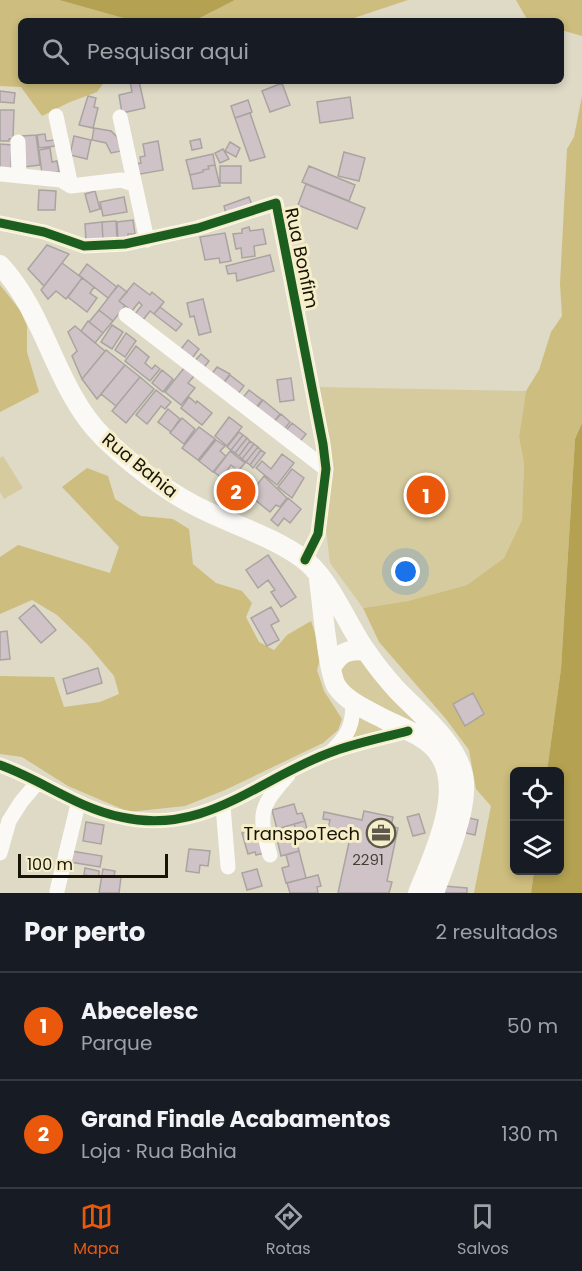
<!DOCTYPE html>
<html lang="pt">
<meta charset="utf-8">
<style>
:root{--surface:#171b24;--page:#242831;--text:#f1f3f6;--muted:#9ea1a6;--line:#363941;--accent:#ea580c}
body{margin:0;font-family:Poppins,sans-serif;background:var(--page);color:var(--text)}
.controls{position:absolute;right:18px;bottom:18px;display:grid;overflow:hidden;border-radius:9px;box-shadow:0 3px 9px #0003}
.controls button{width:54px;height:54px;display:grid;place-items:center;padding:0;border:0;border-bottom:2px solid var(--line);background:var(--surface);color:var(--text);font:30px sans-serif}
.scale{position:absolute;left:18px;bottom:15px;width:150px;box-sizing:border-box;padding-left:6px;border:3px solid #171407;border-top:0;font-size:16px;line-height:21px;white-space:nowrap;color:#171407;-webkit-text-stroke:4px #f6edc9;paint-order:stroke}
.you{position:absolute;left:406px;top:572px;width:21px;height:21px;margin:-15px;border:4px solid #fff;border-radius:50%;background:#1a73e8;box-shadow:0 0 0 9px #1a73e833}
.badge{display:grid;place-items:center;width:39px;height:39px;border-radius:50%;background:var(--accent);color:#fff;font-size:20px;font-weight:700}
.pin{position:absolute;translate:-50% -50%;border:3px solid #fff;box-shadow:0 2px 6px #0006}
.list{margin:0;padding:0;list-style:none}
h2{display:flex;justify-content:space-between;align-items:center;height:78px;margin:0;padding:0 24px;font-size:26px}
h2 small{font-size:20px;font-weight:400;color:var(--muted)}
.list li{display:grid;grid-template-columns:39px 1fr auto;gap:18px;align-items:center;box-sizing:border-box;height:108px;padding:0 24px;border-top:2px solid var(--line)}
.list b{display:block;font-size:22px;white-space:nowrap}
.list p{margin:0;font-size:20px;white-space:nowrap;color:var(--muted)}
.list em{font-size:20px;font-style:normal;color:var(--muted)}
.icon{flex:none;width:33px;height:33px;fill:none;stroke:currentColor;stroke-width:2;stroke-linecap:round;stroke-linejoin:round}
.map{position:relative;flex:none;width:582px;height:893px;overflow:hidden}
.search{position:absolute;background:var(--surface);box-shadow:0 3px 9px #0003;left:18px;right:18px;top:18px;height:66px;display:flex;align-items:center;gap:15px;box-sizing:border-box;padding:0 21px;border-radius:9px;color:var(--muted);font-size:22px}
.sheet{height:294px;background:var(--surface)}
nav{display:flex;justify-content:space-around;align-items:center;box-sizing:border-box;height:84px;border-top:2px solid var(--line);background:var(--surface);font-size:16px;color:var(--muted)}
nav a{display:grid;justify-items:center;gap:3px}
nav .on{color:var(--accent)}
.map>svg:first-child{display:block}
.green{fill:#d6cb9e}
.forest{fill:#cdbd7e}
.water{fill:#b4a252}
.building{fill:#cfc3c8;stroke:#a9a4a0;stroke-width:1.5}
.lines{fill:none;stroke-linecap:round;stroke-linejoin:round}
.minor{stroke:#faf9f6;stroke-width:15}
.major{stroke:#faf9f6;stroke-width:20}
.cycleway-casing{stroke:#f6edc9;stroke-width:13}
.cycleway{stroke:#1b5e20;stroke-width:9}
.labels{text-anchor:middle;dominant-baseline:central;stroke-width:6;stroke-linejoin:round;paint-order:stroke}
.number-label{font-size:15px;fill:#454037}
.street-label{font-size:18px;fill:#171407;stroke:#f6edc9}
.poi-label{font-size:18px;fill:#171407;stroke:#f6edc9;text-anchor:end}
</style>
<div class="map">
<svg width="582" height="893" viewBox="0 0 582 893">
<rect width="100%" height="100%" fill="#dedac6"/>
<path class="green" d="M318,387L526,391L519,437L524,463L522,520L504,558L467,585L408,601L363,608L330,563L326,530Z
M3,456L23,488L4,499L0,492V458Z
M356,658L364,661L431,736L355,693L346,684L340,674C342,664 346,661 356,658Z
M359,713L390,728L349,743C355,733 360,725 359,713Z"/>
<path class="forest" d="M0,0H59L123,18L148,21H21V81H105L97,92L70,102L42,116L21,87L0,86Z
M235,0H408L345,21H194Z
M516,0H582V36L561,30V21H528Z
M582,96V423L575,439L561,669L547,771L514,772V870L534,871L531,893H474L491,806L476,789L469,750L446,719L379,642L363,608L408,601L467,585L504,558L522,520L524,463L519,437L526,391L539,370L551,332L562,316L560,284L567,149L574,137Z
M0,285L20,310L27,326V352L39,392L0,412Z
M87,468L108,476L115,499L141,516L173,519L189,529L193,564L216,583L242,591L252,603L246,617L259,642L274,650L287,635L311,621L319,645L320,659L317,670L324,691L342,719L338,730L323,743L225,790L185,806L129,812L68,786L22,757L0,754V676L54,677L64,707L100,702L119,694L114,676L88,645L57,615L32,600L0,614V557L18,545L110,573L119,547L62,487Z"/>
<path class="water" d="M59,0H235L194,21H148L123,18Z
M582,423V893H531L534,871L560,870V772L547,771L561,669L575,439Z"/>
<path class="building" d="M130,81H139L145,108L122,113L119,95L132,92Z
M282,83L290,105L270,112L262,91Z
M0,91L15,93L14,103L0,102Z
M88,96L96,98L94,107L98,108L93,128L79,125Z
M350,97L353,118L320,123L317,102Z
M248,100L252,112L235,118L231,106Z
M0,110H14L13,139H9V141H0Z
M250,113L265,157L250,161L235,118Z
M94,128L111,131L117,137L121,151L111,153L106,143L92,140Z
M45,134L46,141L55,140V146L39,148L37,135Z
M36,135L40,165L24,167L22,136Z
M74,136L91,140L87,159L70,155Z
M200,139L202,148L192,150L190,141Z
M158,141L163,170L135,175L133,164L141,163L140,157L145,156L143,144Z
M230,142L240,148L236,157L225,151Z
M0,144L12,145L11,169H0Z
M50,148L52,162L57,161L59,172L42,174L39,150Z
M223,149L229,159L220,163L215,153Z
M344,152L365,158L359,181L338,176Z
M213,154L215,165L208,166L209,169L203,170V172L190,175L186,160Z
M215,165L220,186L193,189L190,175L203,172V170L209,169L208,166Z
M220,166H241V183H220Z
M309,166L355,185L349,201L302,182Z
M306,184L365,208L357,229L298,205Z
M39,190L56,191L55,210H38Z
M95,191L100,209L90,212L85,194Z
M124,197L127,212L103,216L100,202Z
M249,197L252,205L226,214L224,206Z
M133,220L135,234H128V238L118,239L117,222Z
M116,221L117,239L103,240L102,222Z
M102,222L103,240L86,241L85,224Z
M249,227L250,231L263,229L266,244L254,246L255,256L242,258L241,248L236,249L233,234L242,233V229Z
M225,233L231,261L220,263L219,258L205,260L200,237Z
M47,245L69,254L44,286L28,269Z
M270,255L274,271L237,281L236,273L228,274L226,266Z
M62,263L82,278L66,299L56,291L48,299L41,290Z
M87,264L117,287L108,298L79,275Z
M82,278L94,287L90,293L97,298L87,312L68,297Z
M134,283L150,295L152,292L164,302L154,314L150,311L143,320L135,314L142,305L139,302L132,311L119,301Z
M118,285L127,292L119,301L125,306L113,321L99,310Z
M203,299L211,332L199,335L194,316L190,317L187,303Z
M160,307L182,324L176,331L154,314Z
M99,310L113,321L103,333L89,322Z
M88,321L103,333L95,343L81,331Z
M112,325L123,332L112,349L101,342Z
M75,326L105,351L82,379L72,356L77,351L68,332Z
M126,333L136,341L125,357L115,350Z
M188,340L199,349L189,362L178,353Z
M136,346L149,357L145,363L152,369L155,365L160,369L150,381L125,361Z
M106,350L125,365L97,399L82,379Z
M201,354L209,361L202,370L193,363Z
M125,365L140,377L116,406L101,394Z
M217,367L230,374L222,385L211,375Z
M184,368L194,376L188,383L195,388L181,405L165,392Z
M162,370L173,379L163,392L152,383Z
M230,375L244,386L237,395L223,384Z
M140,377L154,389L126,423L112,411Z
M291,378L294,400L280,402L277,380Z
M156,390L171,402L165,409L161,406L147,424L136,415Z
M249,390L262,400L254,410L241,400Z
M189,397L196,403L197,401L212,413L202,425L181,408Z
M263,400L280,414L272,424L255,410Z
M168,409L180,419L171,432L158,422Z
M281,414L290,422L283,431L273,423Z
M229,417L242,427L227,446L215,436Z
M182,418L195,429L184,444L170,433Z
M292,423L306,434L298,444L284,433Z
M199,427L215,439L198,460L182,448Z
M239,432L243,435L231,450L227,447Z
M243,435L247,438L235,453L231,450Z
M247,438L250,441L239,456L235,453Z
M216,440L225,446L220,451L226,456L213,472L199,461Z
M250,441L254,444L242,459L239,456Z
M254,444L258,447L246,462L242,459Z
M258,447L261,450L250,465L246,462Z
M261,450L265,453L253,468L250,465Z
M230,451L245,463L238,471L231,465L222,478L214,472Z
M282,454L294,463L277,485L256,468L262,461L271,469Z
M292,469L304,478L292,498L278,487Z
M240,471L255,482L241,500L226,489Z
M264,476L287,498L280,507L276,505L270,512L249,495Z
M288,498L301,509L290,523L284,518L278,526L271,520Z
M268,555L296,597L281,607L271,592L275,590L268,580L258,588L246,570Z
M34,605L56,630L41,643L19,618Z
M271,607L279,621L271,625L279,640L267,646L251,618Z
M7,631L10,659L0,660V632Z
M98,668L102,683L67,694L63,679Z
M473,693L484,714L465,726L453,704Z
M294,804L297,814L302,813L305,821L277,829L272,810Z
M364,811L393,817L391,826L398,828L387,881L392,882L389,893H338L350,838L327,833L330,820L323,819L324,812L362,820Z
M419,814L425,833L413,836L407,817Z
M469,818L478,820L475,835L466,833Z
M305,821L309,838L299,840L294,824Z
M86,822L104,825L101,844L83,841Z
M258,829L264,853L256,855L255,852L248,854L242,833Z
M294,830L299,851L281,856L276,835Z
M189,849L210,851L208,866L200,865L199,873L186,871Z
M71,851L102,856L100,867L70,862Z
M299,851L306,878L286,883L282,868L289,866L286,855Z
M85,868L99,871V877L84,875Z
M103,869L115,871L114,876L121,877L119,893H99Z
M257,869L262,886L247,890L242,873Z
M318,875L321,886L317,887L318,893H290L287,883Z
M444,886L467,888V893H444Z"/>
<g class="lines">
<path class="minor" d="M56,116L71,186
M120,117L147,240
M18,142L19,176
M1,174L61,180L71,186L121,180L134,184
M0,223L44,232L84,246L125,244L198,228L276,203L323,444L326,469L318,534L305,560
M126,315L326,469
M332,751C349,734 353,725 353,701
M0,765C42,780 75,807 121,817C204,836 257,780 329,753C355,743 382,738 408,731
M223,806L228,867
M0,853L9,821L21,802L37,783
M270,855C258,813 259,808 288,775
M57,891L78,804"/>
<path class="major" d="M0,265C46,314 55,388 102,436C127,461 162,488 192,504C229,524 268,534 302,558C330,578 346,623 366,651C375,664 386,678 397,690C420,714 455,741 463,775C470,807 445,862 434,893
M319,580C322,600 328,675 337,687C347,702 371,712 386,720C404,729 428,737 439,754C465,791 433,856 418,893
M331,669C338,653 349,648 366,651"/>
<g class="cycleway-casing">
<path id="cycleway" d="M0,223L44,232L84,246L125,244L198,228L276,203L323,444L326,469L318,534L305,560
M0,765C42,780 75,807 121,817C204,836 257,780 329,753C355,743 382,738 408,731"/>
</g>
<use href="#cycleway" class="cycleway"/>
</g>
<defs>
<g id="office-ring" transform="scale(1.5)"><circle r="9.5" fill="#f6edc9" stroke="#5d594a" stroke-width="1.5"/><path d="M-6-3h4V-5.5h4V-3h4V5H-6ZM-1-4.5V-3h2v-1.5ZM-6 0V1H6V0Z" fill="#5d594a"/></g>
</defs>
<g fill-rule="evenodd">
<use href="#office-ring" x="381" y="833"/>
</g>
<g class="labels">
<g class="number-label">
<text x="368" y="859">2291</text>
</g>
<g class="street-label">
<text transform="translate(302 258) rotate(78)">Rua Bonfim</text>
<text transform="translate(140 465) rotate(39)">Rua Bahia</text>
</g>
<g class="poi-label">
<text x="360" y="833">TranspoTech</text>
</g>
</g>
</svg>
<div class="controls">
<button><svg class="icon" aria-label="locate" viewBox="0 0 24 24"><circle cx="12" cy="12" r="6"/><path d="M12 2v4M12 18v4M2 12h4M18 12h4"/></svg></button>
<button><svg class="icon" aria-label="layers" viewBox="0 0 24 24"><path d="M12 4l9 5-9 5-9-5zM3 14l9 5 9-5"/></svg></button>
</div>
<div class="scale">100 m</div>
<div class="you"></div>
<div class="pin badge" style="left:426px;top:495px">1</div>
<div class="pin badge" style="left:236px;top:491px">2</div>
<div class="search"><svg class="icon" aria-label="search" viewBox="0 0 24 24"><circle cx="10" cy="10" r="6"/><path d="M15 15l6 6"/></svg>Pesquisar aqui</div>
</div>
<section class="sheet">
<h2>Por perto<small>2 resultados</small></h2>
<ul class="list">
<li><span class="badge">1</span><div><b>Abecelesc</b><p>Parque</p></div><em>50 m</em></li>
<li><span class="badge">2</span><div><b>Grand Finale Acabamentos</b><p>Loja · Rua Bahia</p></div><em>130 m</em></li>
</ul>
</section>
<nav>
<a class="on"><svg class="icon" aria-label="map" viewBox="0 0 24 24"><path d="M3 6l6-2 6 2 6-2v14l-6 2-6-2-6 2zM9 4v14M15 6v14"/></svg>Mapa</a>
<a><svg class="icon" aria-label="directions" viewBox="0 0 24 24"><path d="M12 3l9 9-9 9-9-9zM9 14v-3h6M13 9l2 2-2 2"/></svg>Rotas</a>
<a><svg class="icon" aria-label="saved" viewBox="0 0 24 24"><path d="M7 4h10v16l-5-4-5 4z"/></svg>Salvos</a>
</nav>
